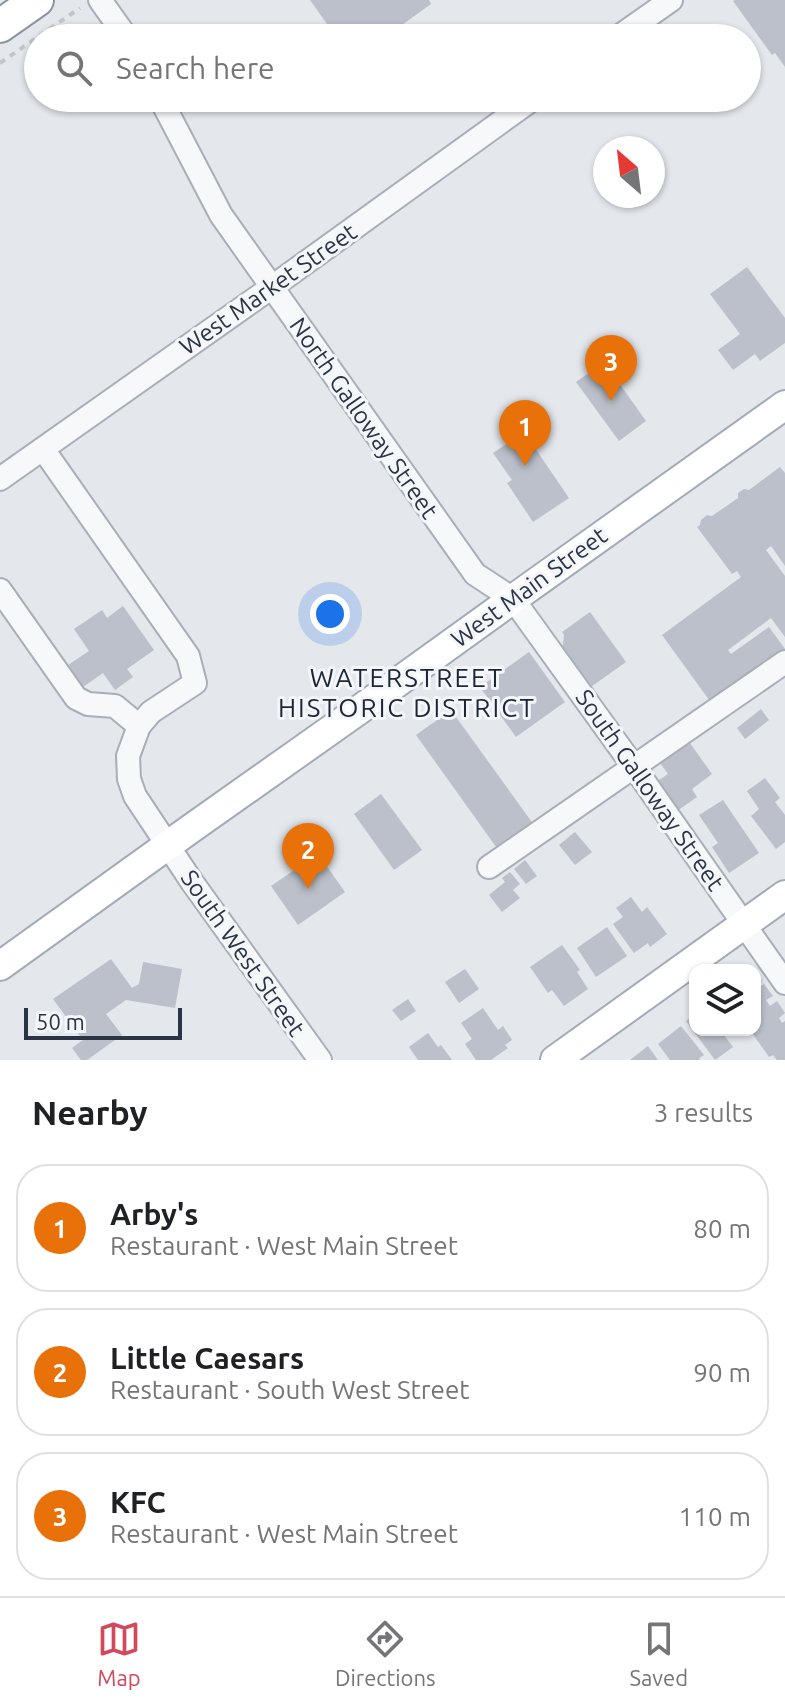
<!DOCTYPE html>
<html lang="en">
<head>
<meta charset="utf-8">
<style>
  :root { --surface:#fff; --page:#f6f6f6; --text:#202124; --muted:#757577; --line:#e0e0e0; --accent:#d1495b }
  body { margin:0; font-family:Ubuntu,sans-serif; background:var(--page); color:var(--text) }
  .controls { position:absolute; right:24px; bottom:24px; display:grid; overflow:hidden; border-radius:16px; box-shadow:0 2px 6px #0004 }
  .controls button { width:72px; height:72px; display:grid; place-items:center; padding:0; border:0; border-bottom:2px solid var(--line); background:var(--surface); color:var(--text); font:40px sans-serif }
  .compass { position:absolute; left:593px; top:136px; width:72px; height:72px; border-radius:50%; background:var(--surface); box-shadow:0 2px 6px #0004; rotate:332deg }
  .scale { position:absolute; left:24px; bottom:20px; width:158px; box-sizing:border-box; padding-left:8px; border:4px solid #2b3445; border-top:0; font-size:22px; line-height:28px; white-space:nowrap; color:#2b3445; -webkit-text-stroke:6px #f4f6f9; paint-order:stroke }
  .you { position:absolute; left:330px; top:614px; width:28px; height:28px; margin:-20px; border:6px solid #fff; border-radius:50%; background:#1a73e8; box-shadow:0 0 0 12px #1a73e833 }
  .badge { display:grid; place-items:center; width:52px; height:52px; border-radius:50%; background:var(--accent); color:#fff; font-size:26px; font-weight:700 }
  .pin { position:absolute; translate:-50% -66px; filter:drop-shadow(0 2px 4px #0008) }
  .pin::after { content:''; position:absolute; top:42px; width:28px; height:24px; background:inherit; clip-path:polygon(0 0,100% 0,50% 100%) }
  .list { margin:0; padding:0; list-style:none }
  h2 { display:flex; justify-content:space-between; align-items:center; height:104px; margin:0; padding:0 32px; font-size:34px }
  h2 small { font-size:26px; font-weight:400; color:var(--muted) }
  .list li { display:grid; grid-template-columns:52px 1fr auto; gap:24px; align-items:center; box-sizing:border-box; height:128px; margin:0 16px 16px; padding:0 16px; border:2px solid var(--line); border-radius:32px }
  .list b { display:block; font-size:30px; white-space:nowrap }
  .list p { margin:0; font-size:26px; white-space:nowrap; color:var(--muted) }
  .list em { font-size:26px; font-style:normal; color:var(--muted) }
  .icon { flex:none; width:44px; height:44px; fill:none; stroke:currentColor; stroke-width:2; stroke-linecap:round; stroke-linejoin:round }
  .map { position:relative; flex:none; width:785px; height:1060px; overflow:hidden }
  .search { position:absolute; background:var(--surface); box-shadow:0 2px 6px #0004; left:24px; right:24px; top:24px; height:88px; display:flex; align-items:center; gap:20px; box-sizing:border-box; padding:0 28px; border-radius:44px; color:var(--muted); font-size:30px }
  .sheet { height:536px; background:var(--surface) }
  nav { display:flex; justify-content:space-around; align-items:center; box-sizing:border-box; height:112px; border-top:2px solid var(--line); background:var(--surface); font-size:22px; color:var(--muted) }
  nav a { display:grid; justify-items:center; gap:4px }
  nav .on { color:var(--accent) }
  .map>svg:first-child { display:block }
  .building { fill:#bbc0ca }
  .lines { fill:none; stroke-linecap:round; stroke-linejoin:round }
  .minor-casing { stroke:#a9aeb7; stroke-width:26 }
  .major-casing { stroke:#a3abb8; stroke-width:32 }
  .highway-casing { stroke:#8b94a3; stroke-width:36 }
  .path { stroke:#c2c5cb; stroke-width:4; stroke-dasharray:6 6; stroke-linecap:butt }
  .minor { stroke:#f7f8fa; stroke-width:22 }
  .major { stroke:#fff; stroke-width:28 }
  .highway { stroke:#fff; stroke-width:32 }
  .labels { text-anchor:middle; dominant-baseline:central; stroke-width:6; stroke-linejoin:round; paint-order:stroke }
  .street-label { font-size:24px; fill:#2b3445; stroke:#f4f6f9 }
  .neighbourhood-label { font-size:26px; letter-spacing:2px; fill:#1d2536; stroke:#f4f6f9 }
</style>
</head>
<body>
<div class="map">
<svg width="785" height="1060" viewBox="0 0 785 1060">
  <rect width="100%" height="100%" fill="#e4e7ec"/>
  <g class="building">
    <path d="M310,0H429L431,4L399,27L407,38H337Z"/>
    <path d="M735,0H785V67L775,53L772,55L733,1Z"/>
    <path d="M747,267L785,318V343L760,361L755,354L733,370L718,350L740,334L710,294Z"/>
    <path d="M604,362L646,421L619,441L576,382Z"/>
    <path d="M524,432L569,498L533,522L507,483L512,480L493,453Z"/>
    <path d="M780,467L785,473V566L771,546L766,550L785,576V637L771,618L728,650L731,654L769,627L785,649V656L712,704L662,635L741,577L737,571L732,574L697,527L700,525L701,520L707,515L712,516L738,498V493L744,489L749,490Z"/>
    <path d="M123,606L154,650L127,669L133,677L115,690L103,673L83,687L68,665L89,651L74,629L102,610L107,618Z"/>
    <path d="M590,612L626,662L588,689L559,648L563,645L564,635L562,632Z"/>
    <path d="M529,652L565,702L516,737L480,687Z"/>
    <path d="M761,709L769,720L745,739L737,728Z"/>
    <path d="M451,710L534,825L499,851L416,735Z"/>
    <path d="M687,739L712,774L692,789L697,797L677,811L656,782L668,774L658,760Z"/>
    <path d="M765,778L780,798L775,802L785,815V842L776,849L751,816L759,809L747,791Z"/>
    <path d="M381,794L422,850L394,870L354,814Z"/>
    <path d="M723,800L759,853L729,873L712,847L718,843L699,815Z"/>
    <path d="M575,832L592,852L575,865L559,845Z"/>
    <path d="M318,854L345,892L298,925L271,886Z"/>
    <path d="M525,860L537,876L526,884L514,869Z"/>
    <path d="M510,872L520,884L513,890L520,898L502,912L489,895L505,882L502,878Z"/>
    <path d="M631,897L642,912L647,907L667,934L650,947L648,943L634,953L613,924L623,917L616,908Z"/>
    <path d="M607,927L627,956L596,977L577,948Z"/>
    <path d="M562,945L580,970L577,972L588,989L564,1006L552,990L548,993L530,967Z"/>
    <path d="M111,959L132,988L139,984L143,962L182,969L175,1008L126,1000L106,1014L122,1035L87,1060H81L72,1048L83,1040L53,999Z"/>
    <path d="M465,969L479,989L459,1003L445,982Z"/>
    <path d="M755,984L758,988L764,984L773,996L766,1000L770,1006L777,1001L785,1013L779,1018L782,1023L785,1021V1060H777L773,1055L769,1057L750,1030H755Z"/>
    <path d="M408,999L416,1011L401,1021L392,1010Z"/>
    <path d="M483,1008L498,1030L503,1026L512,1040L505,1045L508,1048L491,1060H476L465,1044L472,1039L461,1023Z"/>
    <path d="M695,1014V1030H731L724,1035L733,1047L715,1060L686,1021Z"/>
    <path d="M681,1026L704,1055L699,1058L700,1060H670L658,1044Z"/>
    <path d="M428,1033L438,1047L441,1045L452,1060H418L409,1047Z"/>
    <path d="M648,1046L658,1060H630Z"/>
  </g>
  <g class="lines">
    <g class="minor-casing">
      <g id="minor">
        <path d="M100,0L127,38"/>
        <path d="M617,38L671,0"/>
        <path d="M160,98L221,215L475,574L513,599L634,767L785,983"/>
        <path d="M43,449L188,656L195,683L151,712L139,726L128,756L129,779L135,796L192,882L320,1060"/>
        <path d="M0,479L272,287L534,98"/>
        <path d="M0,590L76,698L88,704L115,706L139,726"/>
        <path d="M489,867L785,662"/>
      </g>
    </g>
    <g class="major-casing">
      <g id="major">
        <path d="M0,966L189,830L373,700L513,599L785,405"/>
        <path d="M555,1060L785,895"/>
      </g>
    </g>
    <g class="highway-casing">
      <path id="highway" d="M0,26L37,0"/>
    </g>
    <path class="path" d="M0,63L80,8"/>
    <use href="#minor" class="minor"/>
    <use href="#major" class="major"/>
    <use href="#highway" class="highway"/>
  </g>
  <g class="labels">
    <g class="street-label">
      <text transform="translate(268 289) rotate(-35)">West Market Street</text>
      <text transform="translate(364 418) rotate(55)">North Galloway Street</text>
      <text transform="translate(529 587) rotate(-36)">West Main Street</text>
      <text transform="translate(650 790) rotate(55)">South Galloway Street</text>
      <text transform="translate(243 953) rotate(55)">South West Street</text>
    </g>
    <g class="neighbourhood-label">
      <text x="407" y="677">WATERSTREET<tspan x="407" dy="30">HISTORIC DISTRICT</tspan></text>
    </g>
  </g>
</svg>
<div class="controls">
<button><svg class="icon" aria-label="layers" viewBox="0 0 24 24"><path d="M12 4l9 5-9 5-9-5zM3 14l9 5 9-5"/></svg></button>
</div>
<svg class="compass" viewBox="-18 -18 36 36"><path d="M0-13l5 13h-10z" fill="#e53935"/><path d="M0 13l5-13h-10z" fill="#757577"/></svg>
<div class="scale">50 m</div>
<div class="you"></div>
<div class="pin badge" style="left:525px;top:466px;background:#e8710a">1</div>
<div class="pin badge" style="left:308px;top:889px;background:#e8710a">2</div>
<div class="pin badge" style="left:611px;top:401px;background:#e8710a">3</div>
<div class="search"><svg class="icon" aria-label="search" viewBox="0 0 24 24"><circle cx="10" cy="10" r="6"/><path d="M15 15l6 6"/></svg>Search here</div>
</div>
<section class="sheet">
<h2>Nearby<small>3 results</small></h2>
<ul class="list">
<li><span class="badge" style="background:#e8710a">1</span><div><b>Arby's</b><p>Restaurant · West Main Street</p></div><em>80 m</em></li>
<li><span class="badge" style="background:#e8710a">2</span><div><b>Little Caesars</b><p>Restaurant · South West Street</p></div><em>90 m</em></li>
<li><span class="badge" style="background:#e8710a">3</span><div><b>KFC</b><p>Restaurant · West Main Street</p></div><em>110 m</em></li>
</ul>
</section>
<nav>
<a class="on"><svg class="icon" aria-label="map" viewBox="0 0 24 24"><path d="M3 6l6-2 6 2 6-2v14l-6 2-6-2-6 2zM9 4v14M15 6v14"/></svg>Map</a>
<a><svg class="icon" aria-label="directions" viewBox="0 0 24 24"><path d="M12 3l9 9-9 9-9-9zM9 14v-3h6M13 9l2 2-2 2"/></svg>Directions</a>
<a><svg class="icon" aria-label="saved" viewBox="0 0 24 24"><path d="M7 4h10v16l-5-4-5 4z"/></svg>Saved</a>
</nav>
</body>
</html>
